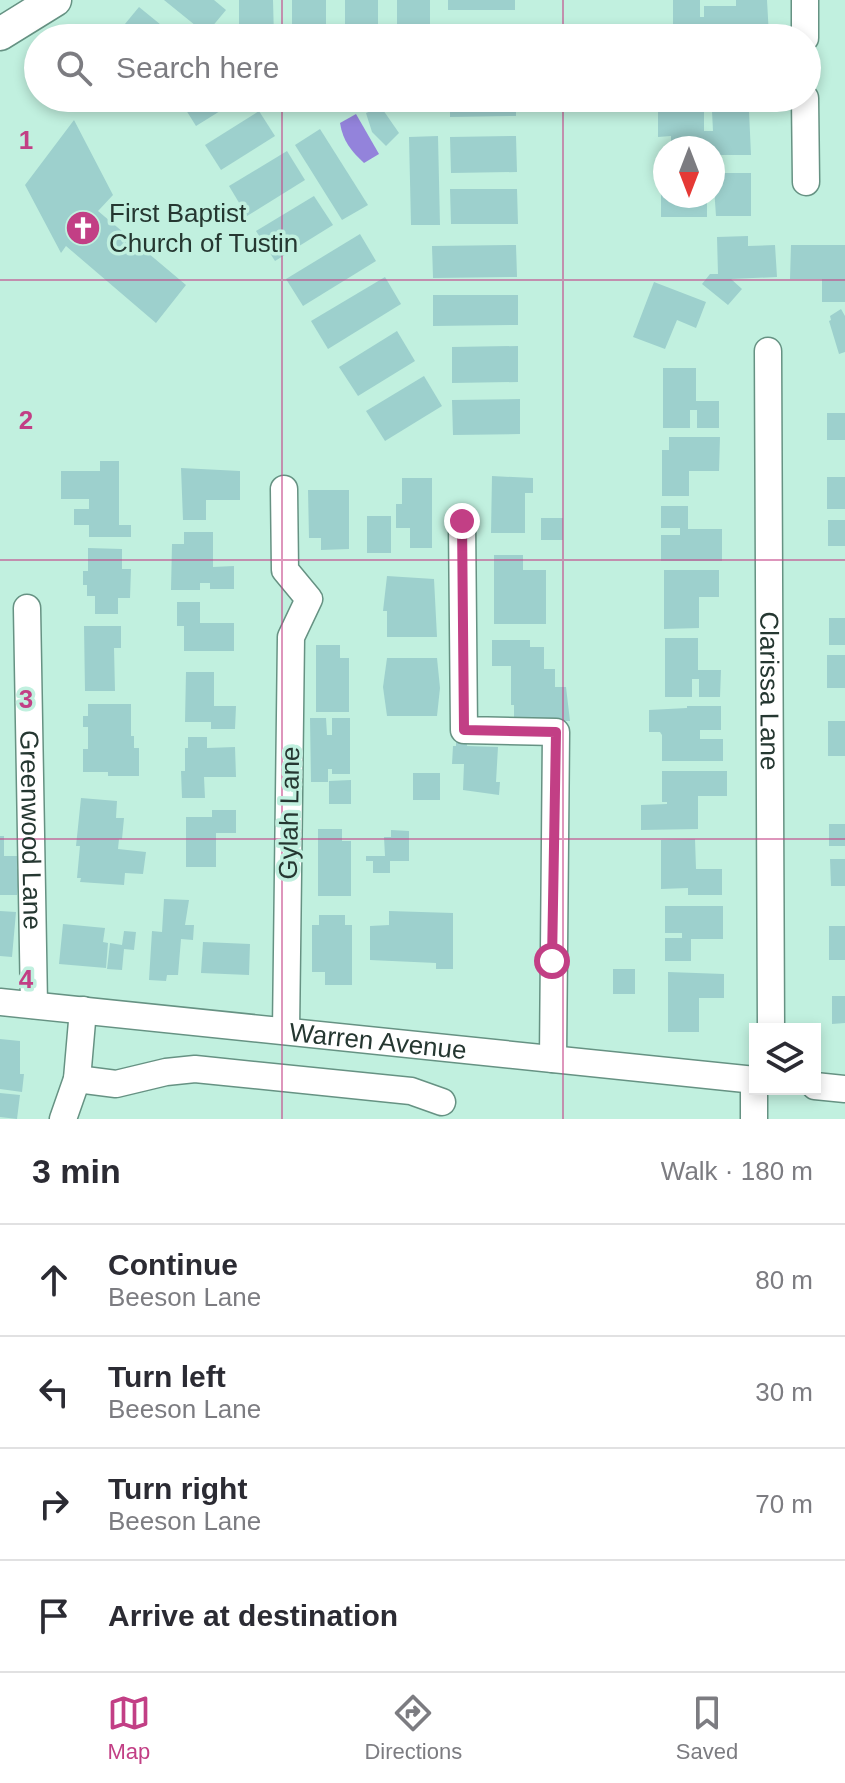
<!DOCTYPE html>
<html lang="en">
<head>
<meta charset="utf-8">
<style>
  :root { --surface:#fff; --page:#f2f2f3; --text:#2b2b33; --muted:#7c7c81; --line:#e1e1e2; --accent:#c23f85 }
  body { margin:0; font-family:Helvetica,sans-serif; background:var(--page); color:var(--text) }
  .controls { position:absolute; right:24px; bottom:24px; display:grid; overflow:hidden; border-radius:0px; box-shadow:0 4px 12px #0003 }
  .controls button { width:72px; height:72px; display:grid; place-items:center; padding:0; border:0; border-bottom:2px solid var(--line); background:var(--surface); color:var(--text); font:40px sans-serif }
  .compass { position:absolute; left:653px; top:136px; width:72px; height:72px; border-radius:50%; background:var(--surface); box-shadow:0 4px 12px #0003; rotate:180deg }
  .stop { position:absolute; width:24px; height:24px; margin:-18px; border:6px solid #c23f85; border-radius:50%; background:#fff }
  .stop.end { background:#c23f85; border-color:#fff; box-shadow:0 2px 8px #0008 }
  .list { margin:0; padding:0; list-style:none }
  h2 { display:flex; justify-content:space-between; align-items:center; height:104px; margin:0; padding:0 32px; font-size:34px }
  h2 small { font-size:26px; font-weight:400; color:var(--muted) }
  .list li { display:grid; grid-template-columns:52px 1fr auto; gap:24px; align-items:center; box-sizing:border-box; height:112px; padding:0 32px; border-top:2px solid var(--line) }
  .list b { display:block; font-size:30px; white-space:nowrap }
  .list p { margin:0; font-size:26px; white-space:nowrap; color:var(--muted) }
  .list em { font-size:26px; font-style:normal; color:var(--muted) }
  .icon { flex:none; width:44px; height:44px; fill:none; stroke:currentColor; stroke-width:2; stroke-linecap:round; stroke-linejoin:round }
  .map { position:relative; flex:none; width:845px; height:1119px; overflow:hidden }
  .search { position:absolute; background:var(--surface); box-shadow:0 4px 12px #0003; left:24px; right:24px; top:24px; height:88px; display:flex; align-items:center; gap:20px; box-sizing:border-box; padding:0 28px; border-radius:44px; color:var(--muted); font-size:30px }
  .sheet { height:552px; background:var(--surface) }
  nav { display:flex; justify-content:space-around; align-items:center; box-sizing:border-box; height:112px; border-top:2px solid var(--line); background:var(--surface); font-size:22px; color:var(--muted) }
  nav a { display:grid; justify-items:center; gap:4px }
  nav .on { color:var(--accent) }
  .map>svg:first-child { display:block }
  .water { fill:#9383db }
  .building { fill:#9dd0cd }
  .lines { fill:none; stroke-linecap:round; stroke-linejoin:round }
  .minor-casing { stroke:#669283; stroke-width:29 }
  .major-casing { stroke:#669283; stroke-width:35 }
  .minor { stroke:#fff; stroke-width:26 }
  .major { stroke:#fff; stroke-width:32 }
  .route { stroke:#c23f85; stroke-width:10 }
  .grid { fill:none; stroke:#c23f85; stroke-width:2; stroke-opacity:0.55 }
  .labels { text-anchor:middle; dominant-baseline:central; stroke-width:7; stroke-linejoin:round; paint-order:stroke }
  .poi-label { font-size:26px; fill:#253731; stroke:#c1f0df; text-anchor:start }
  .street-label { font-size:26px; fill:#253731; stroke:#c1f0df }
  .grid-label { font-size:26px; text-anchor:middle; font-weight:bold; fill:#c23f85; stroke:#c1f0df; stroke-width:7; stroke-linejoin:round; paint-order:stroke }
</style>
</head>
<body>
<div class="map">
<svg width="845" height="1119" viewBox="0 0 845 1119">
  <rect width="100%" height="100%" fill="#c1f0df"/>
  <path class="water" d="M356,114L379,154L364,163C351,151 343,141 340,123Z"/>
  <g class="building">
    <path d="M164,0H214L226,10L206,34Z"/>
    <path d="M239,0H273L274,38H239Z"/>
    <rect x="292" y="0" width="34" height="38"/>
    <rect x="345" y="0" width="33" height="38"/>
    <rect x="397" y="0" width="33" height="38"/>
    <rect x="448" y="0" width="67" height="10"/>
    <path d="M673,0H700V17H704V6H736V0H767L769,36L700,33V36L673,37Z"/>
    <path d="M139,7L177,38H130L120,30Z"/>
    <rect x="449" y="29" width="66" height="9"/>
    <path d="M188,98H241L196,126L181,102Z"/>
    <path d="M450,98H516V116L450,117Z"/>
    <path d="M381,107L399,133L386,146L372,132L366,113Z"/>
    <path d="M259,111L275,136L221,170L205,145Z"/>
    <path d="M704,111V131H713L712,111H749L751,155H713V148H671V136L658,137V112Z"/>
    <path d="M74,120L113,195L98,211L186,285L156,323L66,246L61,253L25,185Z"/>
    <path d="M320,129L368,205L342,220L295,145Z"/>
    <path d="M438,136L440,225H411L409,137Z"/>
    <path d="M516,136L517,172L451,173L450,137Z"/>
    <path d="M287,151L305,180L247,216L229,186Z"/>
    <path d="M713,173L722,176V173H751V216H716Z"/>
    <path d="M450,189H517L518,224H451Z"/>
    <path d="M661,193H665V196H707V217H661Z"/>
    <path d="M314,196L333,225L275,261L256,231Z"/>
    <path d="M360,234L376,261L303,306L286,279Z"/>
    <path d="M748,236V246L775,245L777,277L731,279L742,289L728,305L702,284L710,274H718L717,237Z"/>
    <path d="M516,245L517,277L433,278L432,246Z"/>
    <path d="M791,245H845V302H822V279H790Z"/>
    <path d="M385,277L401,304L328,349L311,321Z"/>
    <path d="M654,282L706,302L696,328L677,320L665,349L633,337Z"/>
    <path d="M433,295H518V325L433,326Z"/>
    <path d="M841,309L845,316V352L839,354L829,321L831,320L830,316Z"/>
    <path d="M397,331L415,361L358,396L339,367Z"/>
    <path d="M518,346V382L452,383V347Z"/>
    <path d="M663,368H696V401H719V428H697V410H690V428H663Z"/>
    <path d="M424,376L442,406L385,441L366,411Z"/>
    <path d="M520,399V434L453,435L452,400Z"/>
    <rect x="827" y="413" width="18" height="27"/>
    <path d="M669,437H720L719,471H689V496H662V450H669Z"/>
    <path d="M100,461H119V525H131V537H89V525H74V509H89V499H61V471H100Z"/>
    <path d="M181,468L240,471V500H206V520H183Z"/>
    <path d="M492,476L533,478V493H525V533H491Z"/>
    <rect x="827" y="477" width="18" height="32"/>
    <path d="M402,478H432V548H410V528H396V504H402Z"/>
    <path d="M308,490H349V549L321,550V538H309Z"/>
    <path d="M661,506H688V529H722V561H661V535H680V528H661Z"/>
    <rect x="367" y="516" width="24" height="37"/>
    <rect x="541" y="518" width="22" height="22"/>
    <rect x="828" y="520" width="17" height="26"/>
    <path d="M184,532H213V567L234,566V589H210V583H200V590H171L172,544H184Z"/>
    <path d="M88,548L122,549V569H131L130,598H118V614H95V596H87V585H83V571H88Z"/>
    <path d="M494,555H523V570H546V624H494Z"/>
    <path d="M664,570H719V597H699V628L664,629Z"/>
    <path d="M387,576L434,579L437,637H387V611H383Z"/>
    <path d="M177,602H200V623H234V651H184V626H177Z"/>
    <rect x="829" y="618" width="16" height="27"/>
    <path d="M84,626H121V648H114L115,691H85Z"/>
    <path d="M665,638H698V670H721L720,697H699V679H692V697H665Z"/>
    <path d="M492,640H530V647H544V669H555V687H566L570,721H514V705H511V666H492Z"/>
    <path d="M316,645H340V658H349V712H316Z"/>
    <rect x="827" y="655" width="18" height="33"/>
    <path d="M387,658H437L440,688L437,716H387L383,687Z"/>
    <path d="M186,672H214V706H236L235,729H211V722H185Z"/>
    <path d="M88,704H131V736H134V748H139V776H108V772H83V749H88V727H83V716H88Z"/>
    <path d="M687,706H721V730H700V739H723V761H662V735L660,732H649V710L687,708Z"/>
    <path d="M310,718H326L327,735H332V718H350V774H332V769H328V782H311Z"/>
    <rect x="828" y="721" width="17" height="35"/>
    <path d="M188,737H207V748L235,747L236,777H204L205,798H182L181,771H185V748H188Z"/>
    <path d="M456,742H467V746L498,747L496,782H500L499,795L463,790L464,764H452L453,746H456Z"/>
    <path d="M662,771H727V796H698V829L641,830V805L667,804V802H662Z"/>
    <rect x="413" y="773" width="27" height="27"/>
    <path d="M351,780V804H329V781Z"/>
    <path d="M81,798L117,801L116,818H124L122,839H119L118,849L146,852L143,874L125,873L124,885L80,882L81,878H77L80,846H76Z"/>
    <path d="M212,810H236V833H216V867H186V817H212Z"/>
    <rect x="829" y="824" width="16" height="22"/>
    <path d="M318,829H342V841H351V896H318Z"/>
    <path d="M391,830L409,831V861H390V873H373V861H366V856H385L384,837H391Z"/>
    <path d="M0,836H4V856H17V869H20L17,895H0Z"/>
    <path d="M695,839L696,869H722V895H688V888L661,889V840Z"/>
    <path d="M830,859H845V886H831Z"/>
    <path d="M164,899L189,900L185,925H194L193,940L181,939L178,975H167L166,981L149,980L152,931L162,932Z"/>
    <path d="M665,906H723V939H691V961H665V938H682V933H665Z"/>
    <path d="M0,911L16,912L12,957L0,956Z"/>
    <path d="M389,911L453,913V969H436V963L370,960V926L389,925Z"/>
    <path d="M319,915H345V925H352V985H325V972H312V925H319Z"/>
    <path d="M63,924L105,928L103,942L108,943L106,968L59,964Z"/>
    <rect x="829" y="926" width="16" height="34"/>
    <path d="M124,931L136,932L134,950L124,949L122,970L107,969L110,943L122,945Z"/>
    <path d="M203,942L250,944L249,975L201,973Z"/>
    <rect x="613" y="969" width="22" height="25"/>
    <path d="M668,972L724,974V998H699V1032H668Z"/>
    <path d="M832,996H845V1023L832,1024Z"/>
    <path d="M0,1039L20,1041V1074H24L22,1092L0,1089Z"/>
    <path d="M0,1093L20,1095L17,1119L0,1117Z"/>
  </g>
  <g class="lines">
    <g class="minor-casing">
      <g id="minor">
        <path d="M805,0V38"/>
        <path d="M805,98L806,182"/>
        <path id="s1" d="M768,351L771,1029"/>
        <path d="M284,489L285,570L309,599L291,637L286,1031"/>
        <path d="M462,521L464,730L556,732L553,1059"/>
        <path id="s2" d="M27,608L34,1005"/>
        <path id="s3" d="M0,1002L755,1080"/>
        <path d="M77,1079L116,1084L166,1072L195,1069L411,1091L442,1102"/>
        <path d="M754,1080V1119"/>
        <path d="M815,1086L845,1089"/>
        <path d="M63,1119L77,1079L83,1010"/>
      </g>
    </g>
    <g class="major-casing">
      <path id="major" d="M0,34L55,0"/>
    </g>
    <use href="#minor" class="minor"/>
    <use href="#major" class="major"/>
  </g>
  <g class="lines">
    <path class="route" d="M462,521L464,730L556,732L552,961"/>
  </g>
  <path class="grid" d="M282,0V38M563,0V38M282,98V1119M563,98V1119M0,280H845M0,560H845M0,839H845"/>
  <defs>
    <g id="church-disc" transform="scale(1.8)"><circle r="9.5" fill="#c23f85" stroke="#c1f0df"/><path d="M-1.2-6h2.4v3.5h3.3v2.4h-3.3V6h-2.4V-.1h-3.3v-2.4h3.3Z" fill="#fff"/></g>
  </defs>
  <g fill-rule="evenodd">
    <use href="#church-disc" x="83" y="228"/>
  </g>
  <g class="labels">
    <g class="poi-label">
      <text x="109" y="213">First Baptist<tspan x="109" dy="30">Church of Tustin</tspan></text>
    </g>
    <g class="street-label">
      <text stroke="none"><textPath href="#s1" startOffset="340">Clarissa Lane</textPath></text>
      <text transform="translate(289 813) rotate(-89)">Gylah Lane</text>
      <text stroke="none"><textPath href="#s2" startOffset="222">Greenwood Lane</textPath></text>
      <text stroke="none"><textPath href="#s3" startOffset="380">Warren Avenue</textPath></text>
    </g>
  </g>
  <g class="grid-label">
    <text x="26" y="149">1</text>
    <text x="26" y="429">2</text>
    <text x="26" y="708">3</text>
    <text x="26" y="988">4</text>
  </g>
</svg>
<div class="controls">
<button><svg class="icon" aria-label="layers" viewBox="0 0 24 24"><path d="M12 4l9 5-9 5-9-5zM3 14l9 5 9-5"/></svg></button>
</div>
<svg class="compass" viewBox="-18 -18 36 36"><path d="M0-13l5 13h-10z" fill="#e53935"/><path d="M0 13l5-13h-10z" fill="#7c7c81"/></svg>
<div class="stop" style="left:552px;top:961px"></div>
<div class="stop end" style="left:462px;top:521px"></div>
<div class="search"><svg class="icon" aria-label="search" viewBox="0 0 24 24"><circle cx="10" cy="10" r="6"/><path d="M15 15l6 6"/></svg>Search here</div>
</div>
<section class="sheet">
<h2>3 min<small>Walk · 180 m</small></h2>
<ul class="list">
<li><svg class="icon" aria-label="ahead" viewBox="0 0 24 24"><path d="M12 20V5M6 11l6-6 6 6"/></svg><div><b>Continue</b><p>Beeson Lane</p></div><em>80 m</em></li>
<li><svg class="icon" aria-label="left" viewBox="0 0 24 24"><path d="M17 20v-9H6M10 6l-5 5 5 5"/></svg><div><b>Turn left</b><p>Beeson Lane</p></div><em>30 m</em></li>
<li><svg class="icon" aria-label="right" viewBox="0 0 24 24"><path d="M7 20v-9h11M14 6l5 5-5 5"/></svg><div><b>Turn right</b><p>Beeson Lane</p></div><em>70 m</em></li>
<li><svg class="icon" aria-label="arrive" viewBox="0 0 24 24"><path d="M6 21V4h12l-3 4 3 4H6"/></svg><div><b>Arrive at destination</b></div></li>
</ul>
</section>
<nav>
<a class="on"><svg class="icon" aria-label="map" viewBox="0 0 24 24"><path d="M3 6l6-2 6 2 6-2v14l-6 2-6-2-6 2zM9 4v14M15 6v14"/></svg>Map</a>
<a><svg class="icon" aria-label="directions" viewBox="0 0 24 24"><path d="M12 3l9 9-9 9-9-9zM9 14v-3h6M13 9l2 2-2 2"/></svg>Directions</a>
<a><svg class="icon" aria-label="saved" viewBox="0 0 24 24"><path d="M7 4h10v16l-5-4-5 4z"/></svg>Saved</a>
</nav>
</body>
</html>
